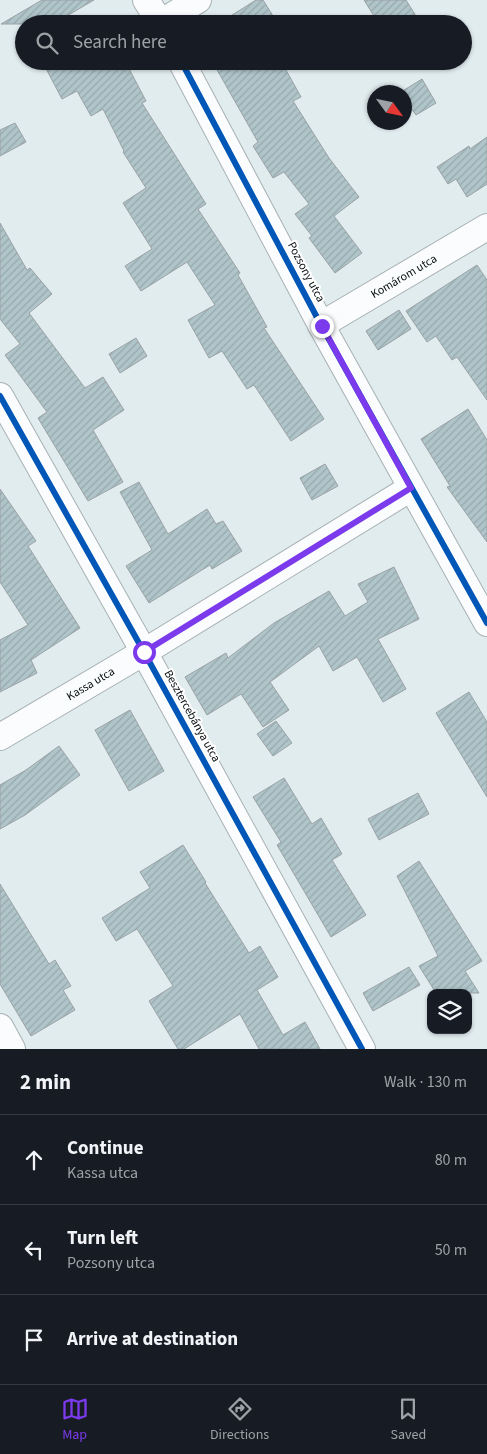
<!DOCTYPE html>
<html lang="en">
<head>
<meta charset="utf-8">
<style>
  :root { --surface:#171b24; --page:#242831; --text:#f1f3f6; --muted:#9ea1a6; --line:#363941; --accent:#7c3aed }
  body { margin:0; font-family:"Source Sans 3",sans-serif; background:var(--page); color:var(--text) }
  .controls { position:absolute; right:15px; bottom:15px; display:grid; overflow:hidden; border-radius:10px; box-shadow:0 1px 4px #0004 }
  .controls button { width:45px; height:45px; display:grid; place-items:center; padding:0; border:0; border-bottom:1px solid var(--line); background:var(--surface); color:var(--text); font:25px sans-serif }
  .compass { position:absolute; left:367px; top:85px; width:45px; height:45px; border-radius:50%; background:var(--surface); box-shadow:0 1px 4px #0004; rotate:123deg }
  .stop { position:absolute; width:15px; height:15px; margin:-11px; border:4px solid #7c3aed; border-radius:50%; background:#fff }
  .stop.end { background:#7c3aed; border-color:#fff; box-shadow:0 1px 5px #0008 }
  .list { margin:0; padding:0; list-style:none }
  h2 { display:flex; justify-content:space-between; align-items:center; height:65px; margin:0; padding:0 20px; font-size:21px }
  h2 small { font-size:16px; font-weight:400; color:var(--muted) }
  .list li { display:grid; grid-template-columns:32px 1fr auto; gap:15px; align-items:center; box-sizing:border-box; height:90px; padding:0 20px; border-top:1px solid var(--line) }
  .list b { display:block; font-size:19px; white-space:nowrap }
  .list p { margin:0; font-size:16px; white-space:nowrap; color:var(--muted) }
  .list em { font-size:16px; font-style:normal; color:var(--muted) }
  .icon { flex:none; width:28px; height:28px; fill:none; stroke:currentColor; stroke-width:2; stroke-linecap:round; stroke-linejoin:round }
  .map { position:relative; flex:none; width:487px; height:1049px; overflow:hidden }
  .search { position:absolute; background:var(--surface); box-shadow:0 1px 4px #0004; left:15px; right:15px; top:15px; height:55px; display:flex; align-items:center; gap:12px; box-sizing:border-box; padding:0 18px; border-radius:28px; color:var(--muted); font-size:19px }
  .sheet { height:335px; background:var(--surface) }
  nav { display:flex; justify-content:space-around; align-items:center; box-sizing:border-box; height:70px; border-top:1px solid var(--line); background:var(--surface); font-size:14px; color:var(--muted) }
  nav a { display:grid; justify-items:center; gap:2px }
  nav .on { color:var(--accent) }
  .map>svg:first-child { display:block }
  .building { fill:url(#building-hatch); stroke:#9aa2a5 }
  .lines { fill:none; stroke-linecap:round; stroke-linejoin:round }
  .street-casing { stroke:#a8b1b4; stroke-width:28 }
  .street { stroke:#fafcfd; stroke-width:26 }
  .cycleway-casing { stroke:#fff; stroke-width:9 }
  .cycleway { stroke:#0057b8; stroke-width:6 }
  .route { stroke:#7c3aed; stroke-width:6 }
  .labels { text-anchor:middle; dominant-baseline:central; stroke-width:4; stroke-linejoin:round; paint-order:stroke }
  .street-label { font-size:12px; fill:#080f10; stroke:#fff }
</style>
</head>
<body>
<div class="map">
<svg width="487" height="1049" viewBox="0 0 487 1049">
  <defs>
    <pattern id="building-hatch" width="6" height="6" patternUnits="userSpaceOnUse" patternTransform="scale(1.25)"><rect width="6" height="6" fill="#b0c5ca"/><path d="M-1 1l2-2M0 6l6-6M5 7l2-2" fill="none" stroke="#96a8ac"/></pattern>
  </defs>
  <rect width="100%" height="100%" fill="#e1ecef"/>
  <g class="building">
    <path d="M42,0H94L53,24H1Z"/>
    <path d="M256,0H263L278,24H218Z"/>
    <path d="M364,0H406L421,24H379Z"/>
    <path d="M42,61H125L146,101L142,103L206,204L198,209L240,273L238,275L267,327L264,328L324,419L291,441L254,385L247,389L222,351L209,358L188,320L215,305L187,262L141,291L125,266L152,249L123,203L146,188L123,152L124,151L103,109L91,116L77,91L62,99Z"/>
    <path d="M212,61H281L301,97L293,101L329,158L359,197L334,216L362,253L335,273L309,238L312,236L295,214L309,204L284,172L273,178L253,146L258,142Z"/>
    <path d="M422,79L436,103L416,115L404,98V92H401Z"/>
    <path d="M15,123L26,142L0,156V130Z"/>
    <path d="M487,137V184L467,197L456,179L448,184L437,167L469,146L470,149Z"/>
    <path d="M0,223L27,270L30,268L52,294L29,313L85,388L103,377L124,410L93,430L123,482L88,501L38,418L47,412L5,355L20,344L0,319Z"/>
    <path d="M477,265L487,280V400L457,357L452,360L436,336L427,342L406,311Z"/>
    <path d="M399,310L411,329L378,350L366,331Z"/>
    <path d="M136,338L147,356L120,373L109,354Z"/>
    <path d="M468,409L487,440V542L447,487L450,486L421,439Z"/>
    <path d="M325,464L338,486L312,500L300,478Z"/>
    <path d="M139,482L168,534L207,509L216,524L223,521L242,551L212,569L210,565L149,603L126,566L152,550L120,492Z"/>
    <path d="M0,489L36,541L28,546L80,628L31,660L37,673L0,692V640L28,625L0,582Z"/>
    <path d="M394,567L419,619L378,639L406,689L383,702L357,657L333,671L319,646L270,682L289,710L263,727L241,694L207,715L185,677L226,653L228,658L274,623L329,591L345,616L368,602L358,584Z"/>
    <path d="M469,692L487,722V797L436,713Z"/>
    <path d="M130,710L164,771L129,791L95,730Z"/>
    <path d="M276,721L292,743L273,756L257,734Z"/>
    <path d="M59,746L80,775L25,815L0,829V785L26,770Z"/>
    <path d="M284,778L312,824L321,818L342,854L332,860L366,915L331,937L277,845L281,842L253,797Z"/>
    <path d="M418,793L429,814L379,840L368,819Z"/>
    <path d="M183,845L206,882L205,883L249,953L260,946L278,977L257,990L283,1035L305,1022L320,1049H259L240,1014L184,1049H178L149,1001L173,986L137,929L116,941L102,918L150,888L140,872Z"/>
    <path d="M419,861L482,961L465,971L479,993H436L419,966L438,956L397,876Z"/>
    <path d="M0,884L49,964L55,960L71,986L63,990L75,1010L31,1036L0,984Z"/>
    <path d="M409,967L420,985L373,1011L363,993Z"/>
  </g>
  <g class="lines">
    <g class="street-casing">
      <g id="street">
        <path d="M146,0L161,24"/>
        <path d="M160,23L198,0"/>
        <path d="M181,61L321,325L487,623"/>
        <path id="s1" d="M321,325L487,227"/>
        <path d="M0,396L144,652L362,1049"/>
        <path id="s2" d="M0,737L144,652L411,488"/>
        <path d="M0,1027L12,1049"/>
      </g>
    </g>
    <use href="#street" class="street"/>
    <g class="cycleway-casing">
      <g id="cycleway">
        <path d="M181,61L321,325L487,623"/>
        <path d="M0,396L144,652L362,1049"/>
      </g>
    </g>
    <use href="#cycleway" class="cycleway"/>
  </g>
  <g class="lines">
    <path class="route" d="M144,652L411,488L322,326"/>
  </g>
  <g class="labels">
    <g class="street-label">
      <text transform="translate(306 272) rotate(62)">Pozsony utca</text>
      <text stroke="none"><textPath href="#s1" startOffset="96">Komárom utca</textPath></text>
      <text stroke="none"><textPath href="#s2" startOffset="105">Kassa utca</textPath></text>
      <text transform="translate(192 716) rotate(61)">Besztercebánya utca</text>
    </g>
  </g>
</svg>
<div class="controls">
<button><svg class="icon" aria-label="layers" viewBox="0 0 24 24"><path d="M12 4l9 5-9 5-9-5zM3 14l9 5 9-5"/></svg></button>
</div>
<svg class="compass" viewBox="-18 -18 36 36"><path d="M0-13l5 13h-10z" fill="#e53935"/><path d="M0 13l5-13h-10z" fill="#9ea1a6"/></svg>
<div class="stop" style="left:144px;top:652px"></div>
<div class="stop end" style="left:322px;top:326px"></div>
<div class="search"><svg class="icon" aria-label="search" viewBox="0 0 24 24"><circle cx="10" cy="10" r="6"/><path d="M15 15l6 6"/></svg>Search here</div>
</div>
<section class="sheet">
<h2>2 min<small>Walk · 130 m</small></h2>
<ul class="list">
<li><svg class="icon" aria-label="ahead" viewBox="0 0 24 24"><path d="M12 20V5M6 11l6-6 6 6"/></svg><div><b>Continue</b><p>Kassa utca</p></div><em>80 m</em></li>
<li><svg class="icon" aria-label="left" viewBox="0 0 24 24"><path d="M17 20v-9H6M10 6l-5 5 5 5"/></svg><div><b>Turn left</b><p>Pozsony utca</p></div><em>50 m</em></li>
<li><svg class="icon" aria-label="arrive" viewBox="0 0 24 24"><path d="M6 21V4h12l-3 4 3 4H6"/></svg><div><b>Arrive at destination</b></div></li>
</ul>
</section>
<nav>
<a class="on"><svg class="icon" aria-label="map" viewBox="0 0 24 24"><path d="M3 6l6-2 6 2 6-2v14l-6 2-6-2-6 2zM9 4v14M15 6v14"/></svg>Map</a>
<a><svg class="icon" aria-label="directions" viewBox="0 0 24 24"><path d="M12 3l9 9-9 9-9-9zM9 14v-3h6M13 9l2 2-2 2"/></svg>Directions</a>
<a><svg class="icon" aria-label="saved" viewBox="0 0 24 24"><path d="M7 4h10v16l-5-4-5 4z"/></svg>Saved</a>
</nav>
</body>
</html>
